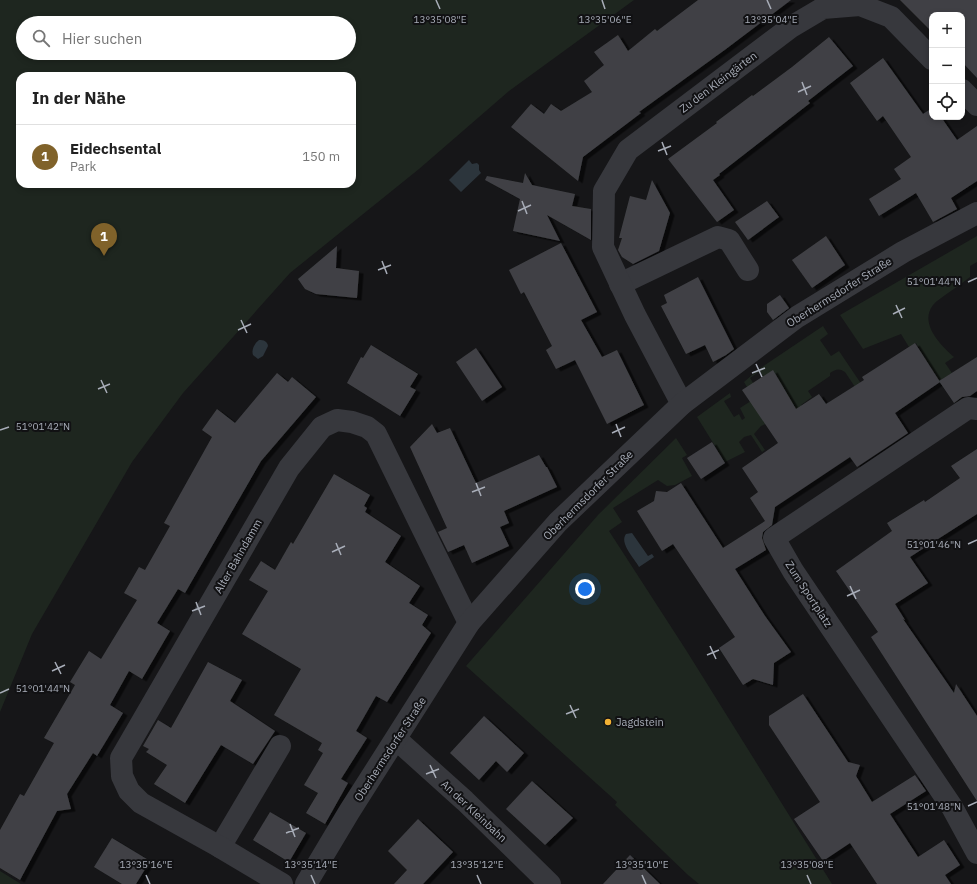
<!DOCTYPE html>
<html lang="de">
<head>
<meta charset="utf-8">
<style>
  :root { --surface:#fff; --page:#f2f2f2; --text:#222; --muted:#767676; --line:#e0e0e0; --accent:#80622a }
  body { margin:0; font-family:"IBM Plex Sans",sans-serif; background:var(--page); color:var(--text) }
  .controls { position:absolute; right:12px; top:12px; display:grid; overflow:hidden; border-radius:8px; box-shadow:0 2px 6px #0003 }
  .controls button { width:36px; height:36px; display:grid; place-items:center; padding:0; border:0; border-bottom:1px solid var(--line); background:var(--surface); color:var(--text); font:20px sans-serif }
  .you { position:absolute; left:585px; top:589px; width:14px; height:14px; margin:-10px; border:3px solid #fff; border-radius:50%; background:#1a73e8; box-shadow:0 0 0 6px #1a73e833 }
  .badge { display:grid; place-items:center; width:26px; height:26px; border-radius:50%; background:var(--accent); color:#fff; font-size:13px; font-weight:700 }
  .pin { position:absolute; translate:-50% -33px; filter:drop-shadow(0 1px 2px #0008) }
  .pin::after { content:''; position:absolute; top:21px; width:14px; height:12px; background:inherit; clip-path:polygon(0 0,100% 0,50% 100%) }
  .list { margin:0; padding:0; list-style:none }
  h2 { display:flex; justify-content:space-between; align-items:center; height:52px; margin:0; padding:0 16px; font-size:17px }
  h2 small { font-size:13px; font-weight:400; color:var(--muted) }
  .list li { display:grid; grid-template-columns:26px 1fr auto; gap:12px; align-items:center; box-sizing:border-box; height:64px; padding:0 16px; border-top:1px solid var(--line) }
  .list b { display:block; font-size:15px; white-space:nowrap }
  .list p { margin:0; font-size:13px; white-space:nowrap; color:var(--muted) }
  .list em { font-size:13px; font-style:normal; color:var(--muted) }
  .icon { flex:none; width:22px; height:22px; fill:none; stroke:currentColor; stroke-width:2; stroke-linecap:round; stroke-linejoin:round }
  .map { position:relative; flex:none; width:977px; height:884px; overflow:hidden }
  .search { position:absolute; background:var(--surface); box-shadow:0 2px 6px #0003; left:16px; top:16px; width:340px; height:44px; display:flex; align-items:center; gap:10px; box-sizing:border-box; padding:0 14px; border-radius:22px; color:var(--muted); font-size:15px }
  .panel { position:absolute; background:var(--surface); box-shadow:0 2px 6px #0003; left:16px; top:72px; width:340px; height:116px; border-radius:12px }
  .map>svg:first-child { display:block }
  .green { fill:#1e261f; fill-rule:evenodd }
  .water { fill:#2c353c }
  .building { fill:#404145; filter:url(#shadow) }
  .lines { fill:none; stroke-linecap:round; stroke-linejoin:round }
  .minor { stroke:#37383d; stroke-width:22 }
  .ticks { fill:none; stroke:#a8adb8; stroke-width:1.5 }
  .poi-dot { fill:#f2b134; stroke:#111113; stroke-width:1.5 }
  .labels { text-anchor:middle; dominant-baseline:central; stroke-width:4; stroke-linejoin:round; paint-order:stroke }
  .street-label { font-size:11px; fill:#a8adb8; stroke:#111113 }
  .poi-label { font-size:11px; fill:#a8adb8; stroke:#111113; text-anchor:start }
  .ticks-label { font-size:10px; text-anchor:middle; fill:#a8adb8; stroke:#111113; stroke-width:4; stroke-linejoin:round; paint-order:stroke }
</style>
</head>
<body>
<div class="map">
<svg width="977" height="884" viewBox="0 0 977 884">
  <defs>
    <filter id="shadow"><feDropShadow dx="4.5" dy="2.5" stdDeviation="0" flood-color="#0009"/></filter>
  </defs>
  <rect width="100%" height="100%" fill="#161618"/>
  <g class="green">
    <path d="M0,0H634L509,91L419,169L290,273L183,393L132,462L32,634L0,712ZM23,23H349V53H23ZM20,76H352V184H20Z"/>
    <path d="M977,236V262L970,266V277C963,282 956,288 948,293C943,297 937,300 933,305C919,323 940,345 954,357L945,363L952,373L939,381L916,343L909,347L901,334L863,349L840,315Z"/>
    <path d="M823,326L828,334L820,340L831,356L839,351L889,425L883,429L845,372C839,368 836,369 830,373V376L808,391L812,397L801,405L808,416L768,423L761,426L754,434L765,450L762,452L751,435L744,437L739,442L745,452L725,462L697,417L730,393L731,397L724,401L734,417L739,414L742,420L745,418L740,408L754,399L744,382L759,369ZM760,371L768,385L765,377L774,372L778,378L762,397L750,378Z"/>
    <path d="M676,438L687,455L682,458L692,476L675,485L667,486L658,480L613,508L622,522L609,531L686,650L832,884H699L688,875L615,805L617,802L466,666L598,515Z"/>
    <path d="M0,871L21,884H0Z"/>
  </g>
  <g class="water">
    <path d="M469,160L472,164L477,163L479,165V170L481,173L461,192L449,180Z"/>
    <path d="M259,340C264,340 267,341 268,346L263,356L258,359L253,355C251,349 255,343 259,340Z"/>
    <path d="M632,533L648,556L652,554L654,557L639,567C634,558 619,543 626,534Z"/>
  </g>
  <g class="building">
    <path d="M698,0H791L726,49L639,112L641,113L583,157L578,181L511,127L531,104L544,114L551,104L561,111L592,92L584,81L604,65L594,52L618,35L628,51L655,29L657,31Z"/>
    <path d="M900,0H977V78L962,62V15H932V32Z"/>
    <path d="M829,37L853,66L808,101L810,103L719,174L720,175L713,180L734,210L717,222L668,159L717,123L716,122L752,95L753,96L792,67Z"/>
    <path d="M883,58L923,114L932,108V117H941L957,140L977,126V181L951,198L957,209L933,222L916,193L879,216L869,199L901,179L894,169L911,157L883,116L877,121L850,83Z"/>
    <path d="M525,173L532,185L575,194L572,206L591,209V240L547,215L560,241L513,231L520,199L485,180L487,176L523,183Z"/>
    <path d="M652,180L670,213L659,251L633,264L622,257L618,250L622,238H619L630,196L646,200Z"/>
    <path d="M767,201L779,217L748,240L735,222Z"/>
    <path d="M826,236L845,265L812,288L792,260Z"/>
    <path d="M561,243L597,312L581,320L602,357L617,350L644,405L607,424L575,360L556,369L546,350L552,346L524,292L521,294L509,270Z"/>
    <path d="M337,246L336,268L359,271L357,298L316,294L305,289L298,279Z"/>
    <path d="M698,277L734,349L726,355L713,362L705,345L686,354L661,306L667,303L664,295Z"/>
    <path d="M780,295L789,308L773,320L767,312V304Z"/>
    <path d="M915,343L940,382L895,413L908,433L857,467L850,457L775,507L772,525L763,532L762,538L766,550L735,569L765,616L791,652L774,663L773,685L753,679L743,685L719,648L735,637L673,544L662,551L637,511L654,501L656,491L667,492L681,483L723,548L765,521L750,498L758,492L742,468L778,443L742,390L773,370L796,409L819,394L826,404L864,380L862,377Z"/>
    <path d="M371,345L418,374L410,387L416,390L400,416L347,383L361,357L363,358Z"/>
    <path d="M476,348L502,387L482,401L456,362Z"/>
    <path d="M977,357V391L970,396L962,397L954,403L939,381Z"/>
    <path d="M277,373L288,382L292,377L316,397L261,461L185,593L178,589L157,623L170,631L142,679L129,671L110,705L123,713L97,756L93,753L67,794L71,809L57,811L20,880L0,868V830L20,794L24,796L54,743L44,738L75,685L70,682L89,651L101,659L137,600L124,593L139,567L145,570L170,526L164,523L212,437L202,430L217,409L235,423Z"/>
    <path d="M432,424L437,433L450,428L476,483L539,455L546,467H547L557,487L504,511L509,523L500,527L509,546L472,563L464,545L448,552L438,532L447,528L410,447Z"/>
    <path d="M712,442L725,463L701,479L687,458Z"/>
    <path d="M977,449V514L910,557L928,583L895,604L905,620L903,619L954,693L956,684L977,716V801L871,637L878,632L836,571L892,531L887,523L924,500L925,502L960,478L951,466Z"/>
    <path d="M334,474L370,495L364,506L367,508L365,512L401,536L385,562L420,586L409,603L428,615L422,625L431,633L387,702L376,696L356,731L367,738L341,779L348,783L325,824L306,813L318,793L304,785L323,753L318,750L322,743L274,715L301,669L242,634L268,591L249,580L261,561L275,570L291,542L293,544Z"/>
    <path d="M208,662L242,680L230,701L275,731L253,764L221,745L185,803L154,784L167,765L146,752L149,749L143,746L158,720L171,728Z"/>
    <path d="M803,694L848,762L860,765L856,776L872,802L915,775L926,791L890,814L918,857L944,840L960,865L945,875L951,884H877L850,843L823,861L794,819L820,802L769,725V716Z"/>
    <path d="M484,716L524,753L507,772L496,761L479,780L450,753Z"/>
    <path d="M532,781L573,818L545,845L506,809Z"/>
    <path d="M270,812L306,833L289,862L253,840Z"/>
    <path d="M418,819L453,852L423,884H394L407,870L388,851Z"/>
    <path d="M112,838L150,861L136,884H122L94,867Z"/>
    <path d="M630,855L660,884H603Z"/>
  </g>
  <g class="lines">
    <g class="minor">
      <path d="M962,90L977,105"/>
      <path d="M620,284L718,237L729,240L748,270"/>
      <path d="M682,404L635,315L603,247L604,191L628,150L791,27L823,8L860,5L891,17L932,59"/>
      <path d="M977,409L968,408L774,538L793,571L952,807L977,853"/>
      <path d="M396,739L465,801L550,884"/>
      <path d="M220,847L280,746"/>
      <path d="M282,884L220,847L141,803L129,791L122,776L121,758L289,468L322,427L337,420L352,422L367,427L376,434L469,623"/>
      <path d="M306,884L349,812L469,623L558,522L682,404L797,317L903,252L977,213"/>
    </g>
  </g>
  <path class="ticks" d="M436,0L440,9M602,0L605,9M767,0L771,9M802,82L807,95M798,92L811,86M662,142L667,155M658,151L671,146M522,201L527,214M518,211L531,205M382,261L387,274M378,270L391,265M968,282L977,278M896,305L902,318M893,314L905,308M241,320L247,333M238,330L251,324M756,364L762,377M752,373L765,368M101,380L107,393M98,389L110,384M616,424L621,437M0,430L9,427M612,433L625,427M476,483L481,496M472,492L485,487M336,543L341,555M968,544L977,540M332,552L345,546M850,586L856,599M847,596L860,590M196,602L201,615M192,611L205,606M710,646L716,659M707,655L719,650M55,662L61,674M52,671L65,665M0,693L9,689M570,705L576,718M566,714L579,709M430,765L436,778M426,774L439,769M968,806L977,802M290,824L295,837M286,833L299,828M146,875L150,884M311,875L315,884M477,875L481,884M642,875L646,884M807,875L811,884"/>
  <circle class="poi-dot" cx="608" cy="722" r="4"/>
  <g class="labels">
    <g class="street-label">
      <text transform="translate(718 82) rotate(-37)">Zu den Kleingärten</text>
      <text transform="translate(839 292) rotate(-32)">Oberhermsdorfer Straße</text>
      <text transform="translate(588 495) rotate(-45)">Oberhermsdorfer Straße</text>
      <text transform="translate(238 556) rotate(-60)">Alter Bahndamm</text>
      <text transform="translate(809 594) rotate(57)">Zum Sportplatz</text>
      <text transform="translate(390 749) rotate(-57)">Oberhermsdorfer Straße</text>
      <text transform="translate(474 811) rotate(43)">An der Kleinbahn</text>
    </g>
    <g class="poi-label">
      <text x="616" y="722">Jagdstein</text>
    </g>
  </g>
  <g class="ticks-label">
    <text x="440" y="23">13°35'08"E</text>
    <text x="605" y="23">13°35'06"E</text>
    <text x="771" y="23">13°35'04"E</text>
    <text x="934" y="285">51°01'44"N</text>
    <text x="43" y="430">51°01'42"N</text>
    <text x="934" y="548">51°01'46"N</text>
    <text x="43" y="692">51°01'44"N</text>
    <text x="934" y="810">51°01'48"N</text>
    <text x="146" y="868">13°35'16"E</text>
    <text x="311" y="868">13°35'14"E</text>
    <text x="477" y="868">13°35'12"E</text>
    <text x="642" y="868">13°35'10"E</text>
    <text x="807" y="868">13°35'08"E</text>
  </g>
</svg>
<div class="controls">
<button>+</button>
<button>−</button>
<button><svg class="icon" aria-label="locate" viewBox="0 0 24 24"><circle cx="12" cy="12" r="6"/><path d="M12 2v4M12 18v4M2 12h4M18 12h4"/></svg></button>
</div>
<div class="you"></div>
<div class="pin badge" style="left:104px;top:256px">1</div>
<div class="search"><svg class="icon" aria-label="search" viewBox="0 0 24 24"><circle cx="10" cy="10" r="6"/><path d="M15 15l6 6"/></svg>Hier suchen</div>
<section class="panel">
<h2>In der Nähe<small></small></h2>
<ul class="list">
<li><span class="badge">1</span><div><b>Eidechsental</b><p>Park</p></div><em>150 m</em></li>
</ul>
</section>
</div>
</body>
</html>
